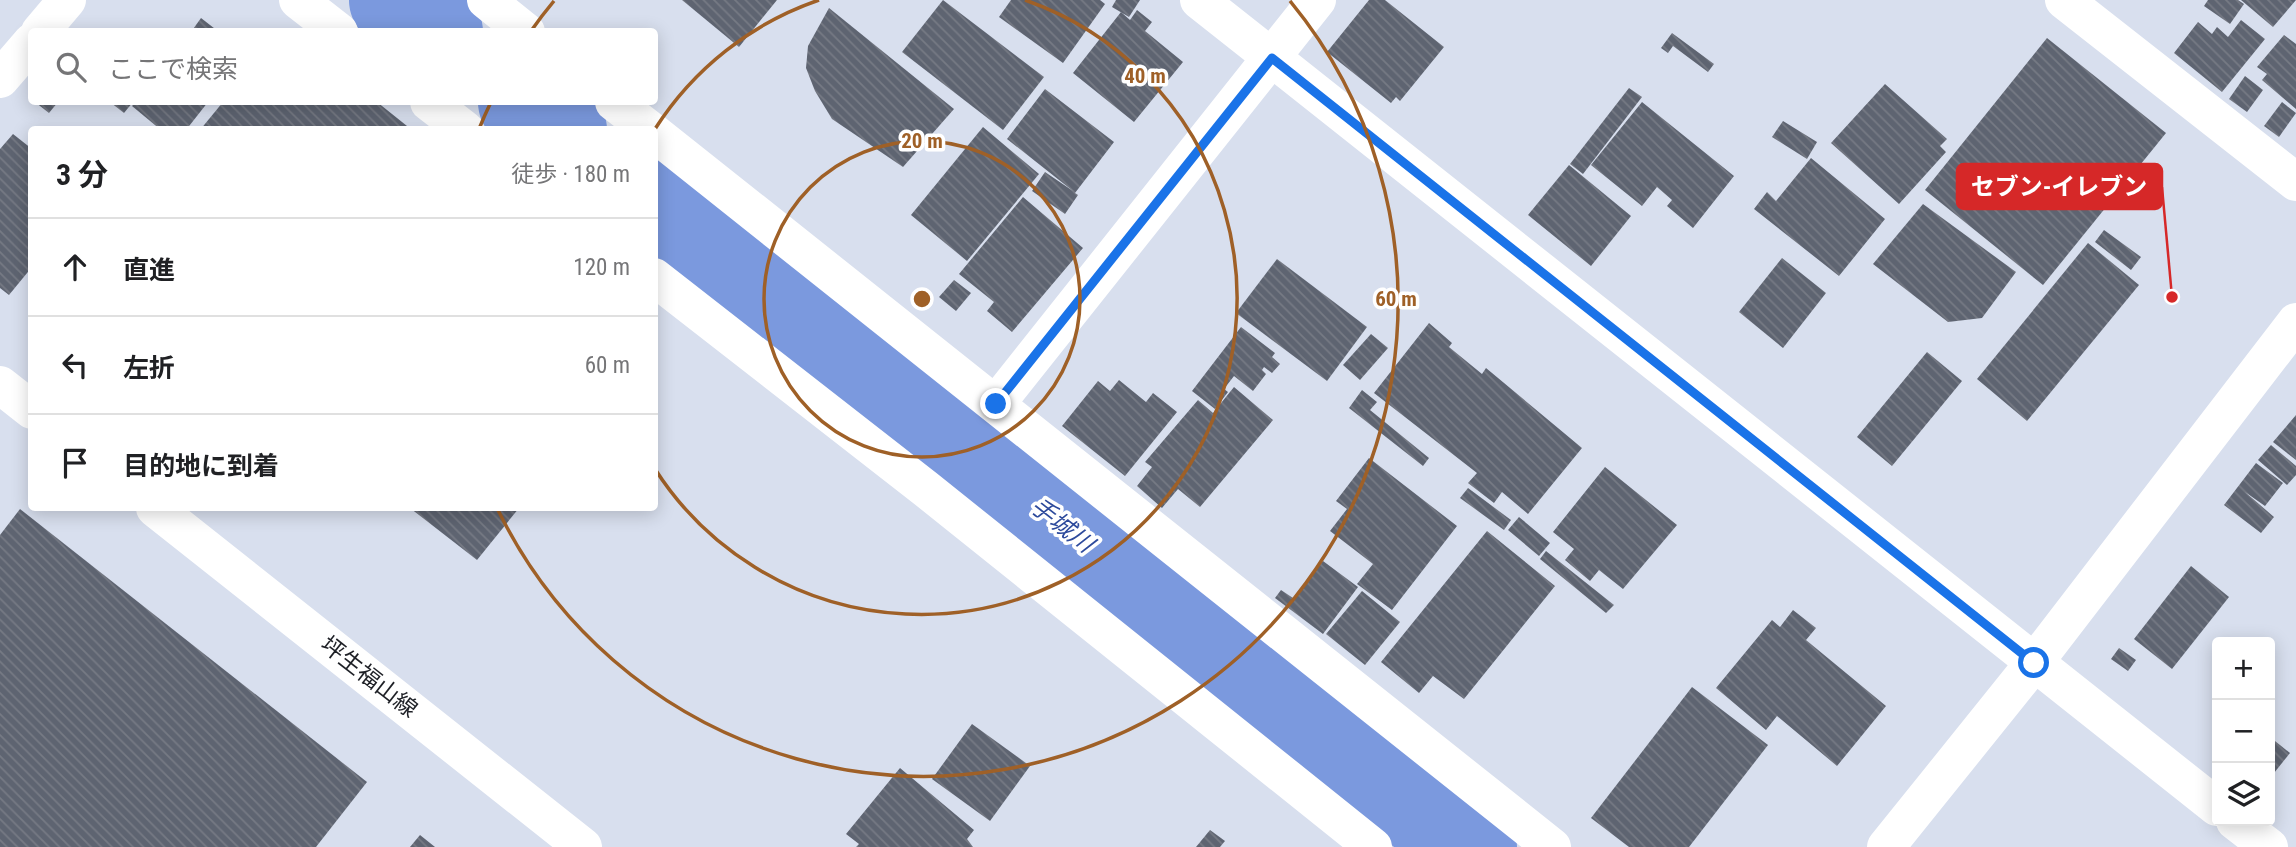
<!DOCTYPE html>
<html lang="ja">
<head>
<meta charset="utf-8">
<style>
  :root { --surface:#fff; --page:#f6f6f6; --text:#202124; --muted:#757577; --line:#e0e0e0 }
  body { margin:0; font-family:"Roboto Condensed","Noto Sans JP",sans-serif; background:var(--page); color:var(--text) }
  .controls { position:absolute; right:21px; bottom:21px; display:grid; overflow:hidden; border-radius:7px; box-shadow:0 4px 18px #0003 }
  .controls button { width:63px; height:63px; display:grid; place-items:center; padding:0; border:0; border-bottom:2px solid var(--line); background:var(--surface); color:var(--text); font:35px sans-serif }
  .stop { position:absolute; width:21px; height:21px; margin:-16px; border:5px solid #1a73e8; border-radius:50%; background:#fff }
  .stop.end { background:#1a73e8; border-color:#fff; box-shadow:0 2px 7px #0008 }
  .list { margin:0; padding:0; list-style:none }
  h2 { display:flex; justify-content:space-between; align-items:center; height:91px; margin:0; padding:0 28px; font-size:30px }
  h2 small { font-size:23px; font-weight:400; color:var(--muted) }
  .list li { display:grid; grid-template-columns:46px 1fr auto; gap:21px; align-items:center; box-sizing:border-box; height:98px; padding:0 28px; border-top:2px solid var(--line) }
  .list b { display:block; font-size:26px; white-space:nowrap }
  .list em { font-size:23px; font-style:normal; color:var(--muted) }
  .icon { flex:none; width:38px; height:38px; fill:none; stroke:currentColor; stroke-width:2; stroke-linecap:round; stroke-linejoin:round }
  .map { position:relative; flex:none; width:2296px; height:847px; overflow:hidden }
  .search { position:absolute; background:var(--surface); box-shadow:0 4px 18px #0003; left:28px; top:28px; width:630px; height:77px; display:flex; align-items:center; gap:18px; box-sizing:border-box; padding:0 24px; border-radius:7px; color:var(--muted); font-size:26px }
  .panel { position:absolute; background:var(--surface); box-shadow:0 4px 18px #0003; left:28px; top:126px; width:630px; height:385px; border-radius:7px }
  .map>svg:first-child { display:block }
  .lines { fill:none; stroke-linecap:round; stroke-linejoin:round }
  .river { stroke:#7b99de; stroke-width:94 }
  .building { fill:url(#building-back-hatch) }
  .minor { stroke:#fff; stroke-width:38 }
  .tertiary { stroke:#fff; stroke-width:38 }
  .secondary { stroke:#fff; stroke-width:38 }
  .route { stroke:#1a73e8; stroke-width:9 }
  .ring { fill:none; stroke:#9f6027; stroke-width:3.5 }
  .labels { text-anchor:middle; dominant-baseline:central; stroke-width:7; stroke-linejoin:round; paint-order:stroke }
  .street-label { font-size:23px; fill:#1e2026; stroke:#fff }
  .water-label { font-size:24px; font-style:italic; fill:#2d4a9c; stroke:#fff }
  .centre { fill:#9f6027; stroke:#fff; stroke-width:3.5 }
  .ring-label { font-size:21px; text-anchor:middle; font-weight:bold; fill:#9f6027; stroke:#fff; stroke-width:7; stroke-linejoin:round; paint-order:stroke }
  .leader { fill:none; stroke:#d62828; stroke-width:2.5 }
  .callout-dot { fill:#d62828; stroke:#fff; stroke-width:2.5 }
  .callout { fill:#d62828; stroke:#d62828; stroke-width:2.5 }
  .callout-label { font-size:24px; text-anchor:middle; font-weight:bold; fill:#fff }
</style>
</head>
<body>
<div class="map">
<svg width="2296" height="847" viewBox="0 0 2296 847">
  <defs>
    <pattern id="building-back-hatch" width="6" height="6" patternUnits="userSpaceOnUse" patternTransform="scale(1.75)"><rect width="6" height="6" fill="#5e6471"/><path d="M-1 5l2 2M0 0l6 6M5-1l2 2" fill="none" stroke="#767a84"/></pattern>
  </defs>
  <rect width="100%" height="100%" fill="#d8dfee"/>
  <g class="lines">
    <g class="river">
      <path d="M396,0L436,32"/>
      <path d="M525,102L560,130"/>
      <path d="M654,204L1470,847"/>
    </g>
  </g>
  <g class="building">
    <path d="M682,0H777L739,47Z"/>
    <path d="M943,0L1044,77L1003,130L902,52Z"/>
    <path d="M1011,0H1100L1105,4L1063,63L999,17Z"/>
    <path d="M1116,0H1140L1129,17L1112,7Z"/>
    <path d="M1369,0H1385L1444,47L1400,101L1396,97L1391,103L1327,52Z"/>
    <path d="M2208,0H2238L2244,4L2230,24L2204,6Z"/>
    <path d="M2241,0H2296L2273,27Z"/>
    <path d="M829,8L954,109L903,167L832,119L815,91L806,68L808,46Z"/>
    <path d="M1137,10L1152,22L1145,31L1183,62L1134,122L1073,73L1121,12L1130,20Z"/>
    <path d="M201,18L219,32H191Z"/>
    <path d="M2241,20L2265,39L2222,92L2174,53L2198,22L2212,34L2217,27L2228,37Z"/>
    <path d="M1672,33L1714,64L1708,72L1673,46L1668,53L1661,48Z"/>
    <path d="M2284,35L2296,44V109L2262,80L2267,74L2257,67Z"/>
    <path d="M2047,38L2166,133L2043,285L1925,190Z"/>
    <path d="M2245,76L2263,90L2247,112L2229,99Z"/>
    <path d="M1885,84L1947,139L1940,146L1946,152L1899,204L1831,143Z"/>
    <path d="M1629,88L1642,97L1583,174L1570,164Z"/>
    <path d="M1045,89L1114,142L1075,193L1078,195L1065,214L1032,191L1045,172L1073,191L1007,139Z"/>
    <path d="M35,102H58L49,113Z"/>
    <path d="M110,102H133L124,113Z"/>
    <path d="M136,102H208L186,130H161L132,106Z"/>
    <path d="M223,102H377L412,130H200Z"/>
    <path d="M1642,102L1734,176L1693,228L1667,206L1672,200L1657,187L1642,206L1591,165Z"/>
    <path d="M2282,102L2296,113L2279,137L2264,126Z"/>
    <path d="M1783,121L1817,142L1807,159L1772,137Z"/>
    <path d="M983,127L1039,174L967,261L911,215Z"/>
    <path d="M13,134L32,149V267L9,295L0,288V149Z"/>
    <path d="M1811,158L1885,219L1839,276L1754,209L1767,192L1776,201Z"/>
    <path d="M1569,165L1631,216L1591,266L1528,215Z"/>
    <path d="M1023,197L1083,248L1012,332L987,311L994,302L959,274Z"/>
    <path d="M1923,204L2016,272L1982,318L1948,322L1873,264Z"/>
    <path d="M2104,230L2141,257L2131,270L2095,242Z"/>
    <path d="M2088,243L2139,285L2027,421L1977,379Z"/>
    <path d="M1782,258L1826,293L1783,348L1739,312Z"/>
    <path d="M1277,259L1367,327L1327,381L1236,313Z"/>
    <path d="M954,280L971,293L956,311L939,297Z"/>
    <path d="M1429,323L1452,343L1449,347L1482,374L1486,368L1582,448L1528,514L1502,492L1494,503L1468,483L1477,473L1374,393Z"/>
    <path d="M1241,327L1275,353L1272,357L1280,364L1272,373L1264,367L1262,370L1266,374L1253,391L1234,376L1224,389L1228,392L1215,409L1192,391Z"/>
    <path d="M1371,334L1388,348L1360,380L1343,365Z"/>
    <path d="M1927,352L1962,381L1892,466L1857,437Z"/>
    <path d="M1119,380L1146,402L1153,393L1177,412L1125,476L1062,426L1098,381L1110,391Z"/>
    <path d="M1234,387L1273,420L1200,507L1178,489L1162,508L1137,486L1152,467L1145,462L1198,400L1213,413Z"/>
    <path d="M1362,390L1377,402L1370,410L1429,458L1423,466L1349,408Z"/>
    <path d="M2296,415V460L2273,442Z"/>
    <path d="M2271,445L2296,466V475L2287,485L2258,460Z"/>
    <path d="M1369,458L1457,526L1392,610L1357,584L1373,564L1330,531L1347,509L1336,501Z"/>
    <path d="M2256,463L2283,483L2265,506L2245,492L2274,517L2261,533L2224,505Z"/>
    <path d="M1605,467L1677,525L1623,589L1599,570L1590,581L1565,560L1574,549L1553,532Z"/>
    <path d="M1468,488L1511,520L1504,530L1460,498Z"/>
    <path d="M410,508H519L477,560Z"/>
    <path d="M20,509L367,782L316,847H0V535Z"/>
    <path d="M1519,517L1550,543L1539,556L1508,530Z"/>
    <path d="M1487,531L1555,586L1464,699L1433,676L1419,693L1381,662Z"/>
    <path d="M1546,551L1614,605L1606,613L1540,559Z"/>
    <path d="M1323,561L1358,587L1323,634L1275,598L1281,590L1293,598Z"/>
    <path d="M2191,566L2229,597L2172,669L2134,639Z"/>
    <path d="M1362,591L1400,622L1365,665L1326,634Z"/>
    <path d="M1793,610L1816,628L1806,640L1886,706L1837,766L1777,716L1766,730L1716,688L1772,620L1780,627Z"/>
    <path d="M2119,648L2136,660L2128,671L2111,659Z"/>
    <path d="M1692,687L1768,745L1689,847H1629L1591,818Z"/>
    <path d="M972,724L1030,766L990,821L932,779Z"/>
    <path d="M2270,737L2290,753L2270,778Z"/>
    <path d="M900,768L974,830L967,839L973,847H856L859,844L846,834Z"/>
    <path d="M1210,830L1225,841L1220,847H1196Z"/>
    <path d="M420,835L435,847H410Z"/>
  </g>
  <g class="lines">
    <g class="minor">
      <path d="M298,0L339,32"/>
      <path d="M486,0L526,32"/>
      <path d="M2064,0L2296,182"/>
      <path d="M429,102L465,130"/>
      <path d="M614,102L650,130"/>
      <path d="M654,133L1552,847"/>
      <path d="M654,277L926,489L1373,847"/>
      <path d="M996,404L1317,0"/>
    </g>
    <g class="tertiary">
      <path d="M1199,0L2217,807"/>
      <path d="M40,32L67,0"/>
      <path d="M0,79L32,42"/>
      <path d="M2235,821L2269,847"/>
      <path d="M1886,847L2034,663L2296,322"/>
    </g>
    <g class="secondary">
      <path d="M0,385L32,410"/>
      <path d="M155,508L583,847"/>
    </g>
  </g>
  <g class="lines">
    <path class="route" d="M996,404L1272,58L2034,663"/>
  </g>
  <g class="ring">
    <circle cx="922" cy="299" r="158"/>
    <path d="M655 129A316 316 0 0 1 819 0M1025 0A316 316 0 1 1 655 469"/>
    <path d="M479 129A474 474 0 0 1 491 102M531 31A474 474 0 0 1 554 1M1290 1A474 474 0 1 1 498 510"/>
  </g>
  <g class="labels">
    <g class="street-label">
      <text transform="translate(369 677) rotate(38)">坪生福山線</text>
    </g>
    <g class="water-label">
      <text transform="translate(1062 525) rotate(38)">手城川</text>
    </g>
  </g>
  <circle cx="922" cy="299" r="10" class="centre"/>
  <g class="ring-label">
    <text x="1145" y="83">40 m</text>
    <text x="922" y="148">20 m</text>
    <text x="1396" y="306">60 m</text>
  </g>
  <path class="leader" d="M2172 297L2162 187"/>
  <circle class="callout-dot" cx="2172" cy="297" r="7"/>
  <rect class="callout" x="1957" y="164" width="205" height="45" rx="7"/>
  <g class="callout-label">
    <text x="2059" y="195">セブン-イレブン</text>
  </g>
</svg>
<div class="controls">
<button>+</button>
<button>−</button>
<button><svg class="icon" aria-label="layers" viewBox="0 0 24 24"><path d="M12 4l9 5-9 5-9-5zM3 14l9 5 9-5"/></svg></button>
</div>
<div class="stop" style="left:2034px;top:663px"></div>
<div class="stop end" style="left:996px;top:404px"></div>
<div class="search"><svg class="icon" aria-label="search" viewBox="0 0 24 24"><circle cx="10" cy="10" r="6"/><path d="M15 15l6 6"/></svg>ここで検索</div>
<section class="panel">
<h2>3 分<small>徒歩 · 180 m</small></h2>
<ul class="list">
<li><svg class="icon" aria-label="ahead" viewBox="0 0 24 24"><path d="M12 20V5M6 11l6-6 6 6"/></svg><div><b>直進</b></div><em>120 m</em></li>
<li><svg class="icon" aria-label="left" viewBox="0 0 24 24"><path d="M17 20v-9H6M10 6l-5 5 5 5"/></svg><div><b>左折</b></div><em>60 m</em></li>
<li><svg class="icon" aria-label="arrive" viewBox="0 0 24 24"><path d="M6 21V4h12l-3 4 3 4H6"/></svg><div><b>目的地に到着</b></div></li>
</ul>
</section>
</div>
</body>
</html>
